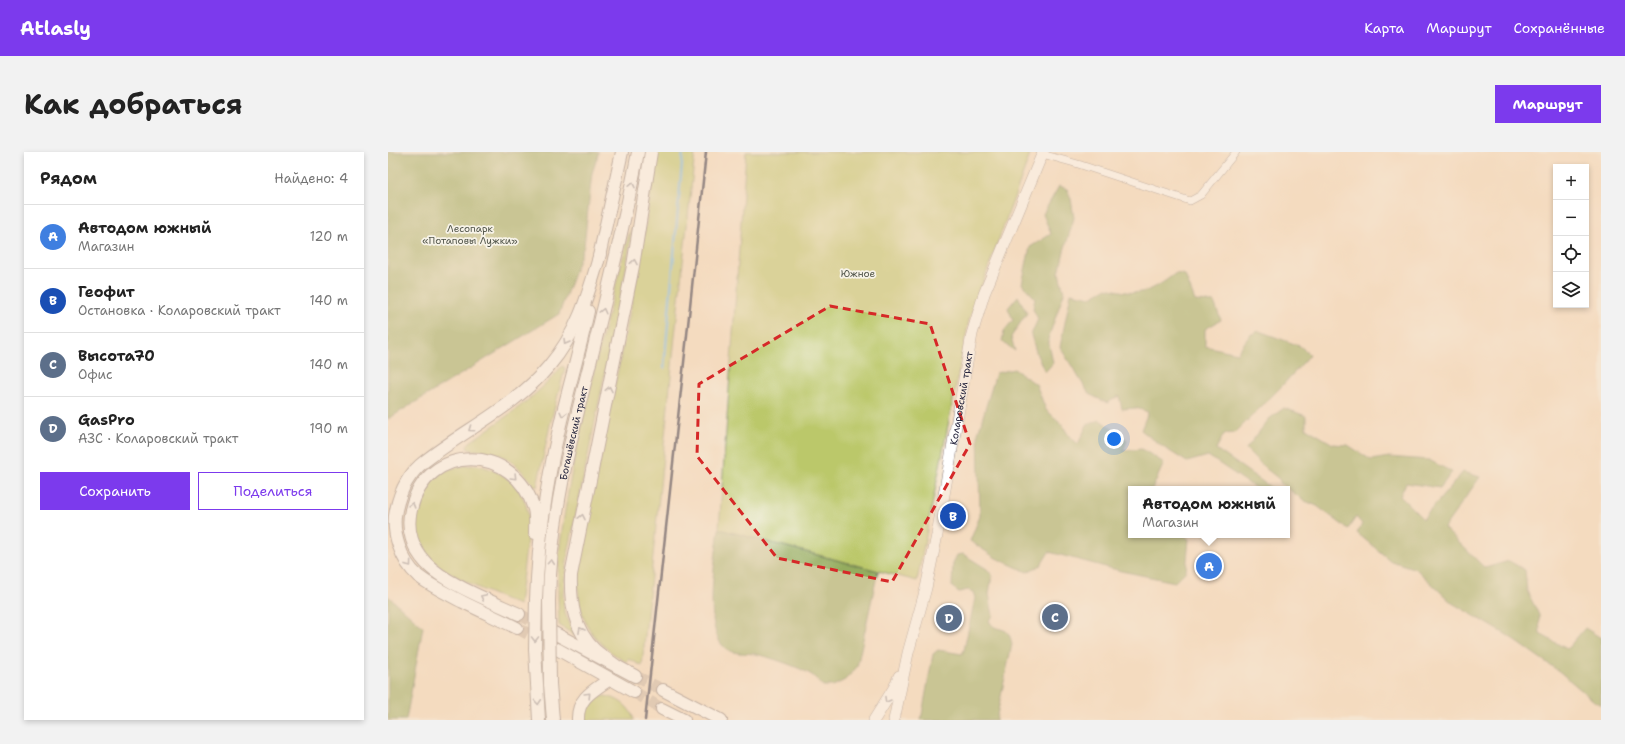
<!DOCTYPE html>
<html lang="ru">
<head>
<meta charset="utf-8">
<style>
  :root { --surface:#fff; --page:#f2f2f2; --text:#222; --muted:#767676; --line:#e0e0e0; --accent:#7c3aed }
  body { margin:0; font-family:"Shantell Sans",sans-serif; background:var(--page); color:var(--text) }
  .controls { position:absolute; right:12px; top:12px; display:grid; overflow:hidden; border-radius:0px; box-shadow:0 2px 6px #0003 }
  .controls button { width:36px; height:36px; display:grid; place-items:center; padding:0; border:0; border-bottom:1px solid var(--line); background:var(--surface); color:var(--text); font:20px sans-serif }
  .you { position:absolute; left:726px; top:287px; width:14px; height:14px; margin:-10px; border:3px solid #fff; border-radius:50%; background:#1a73e8; box-shadow:0 0 0 6px #1a73e833 }
  .badge { display:grid; place-items:center; width:26px; height:26px; border-radius:50%; background:var(--accent); color:#fff; font-size:13px; font-weight:700 }
  .pin { position:absolute; translate:-50% -50%; border:2px solid #fff; box-shadow:0 1px 4px #0006 }
  .popup { position:absolute; left:740px; top:334px; width:162px; height:52px; box-sizing:border-box; display:grid; place-content:center; border-radius:0px; background:var(--surface); filter:drop-shadow(0 1px 3px #0005); font-size:13px; white-space:nowrap; color:var(--muted) }
  .popup b { font-size:15px; color:var(--text) }
  .popup::after { content:''; position:absolute; left:50%; top:100%; margin-left:-8px; border:8px solid transparent; border-top-color:var(--surface) }
  .list { margin:0; padding:0; list-style:none }
  h2 { display:flex; justify-content:space-between; align-items:center; height:52px; margin:0; padding:0 16px; font-size:17px }
  h2 small { font-size:13px; font-weight:400; color:var(--muted) }
  .list li { display:grid; grid-template-columns:26px 1fr auto; gap:12px; align-items:center; box-sizing:border-box; height:64px; padding:0 16px; border-top:1px solid var(--line) }
  .list b { display:block; font-size:15px; white-space:nowrap }
  .list p { margin:0; font-size:13px; white-space:nowrap; color:var(--muted) }
  .list em { font-size:13px; font-style:normal; color:var(--muted) }
  .actions { display:flex; gap:8px; padding:12px 16px }
  .actions a { flex:1; padding:9px 0; border:1px solid var(--accent); border-radius:0px; text-align:center; font-size:14px; color:var(--accent) }
  .actions .main { background:var(--accent); color:#fff }
  .icon { flex:none; width:22px; height:22px; fill:none; stroke:currentColor; stroke-width:2; stroke-linecap:round; stroke-linejoin:round }
  .map { position:relative; flex:none; width:1213px; height:568px; overflow:hidden; border-radius:0px }
  header { display:flex; align-items:center; gap:24px; box-sizing:border-box; height:56px; padding:0 20px; background:var(--accent); color:#fff }
  header strong { font-size:19px }
  nav { display:flex; gap:22px; margin-inline-start:auto; font-size:14px }
  .intro { display:flex; align-items:center; justify-content:space-between; box-sizing:border-box; height:96px; padding:0 24px }
  h1 { margin:0; font-size:28px }
  .button { padding:10px 18px; border-radius:0px; background:var(--accent); color:#fff; font-size:14px; font-weight:700 }
  main { display:flex; gap:24px; padding:0 24px }
  aside { flex:1; background:var(--surface); border-radius:0px; box-shadow:0 2px 6px #0003 }
  .map>svg:first-child { display:block }
  .green { fill:#bbc86a; stroke:#6e7552 }
  .forest { fill:#94ac5e; stroke:#5b674c }
  .lines { fill:none; stroke-linecap:round; stroke-linejoin:round }
  .stream { stroke:#69b7e3; stroke-width:2.5 }
  .primary-tunnel { stroke:#cab6a5; stroke-width:12; stroke-dasharray:12 6; stroke-linecap:butt }
  .street-casing { stroke:#8b7e7d; stroke-width:8 }
  .secondary-casing { stroke:#8b7e7d; stroke-width:12 }
  .primary-casing { stroke:#8b7e7d; stroke-width:14 }
  .street { stroke:#fff; stroke-width:7 }
  .secondary { stroke:#fff; stroke-width:11 }
  .primary { stroke:#fff; stroke-width:12 }
  .rail { stroke:#22223b; stroke-width:2.5 }
  .primary-bridge-casing { stroke:#8b7e7d; stroke-width:14; stroke-linecap:butt }
  .primary-bridge { stroke:#fff; stroke-width:12 }
  .oneway { stroke:#9c9ca7 }
  .marked { fill:none; stroke:#d62828; stroke-width:3; stroke-dasharray:8 5; stroke-linejoin:round }
  .labels { text-anchor:middle; dominant-baseline:central; stroke-width:3.5; stroke-linejoin:round; paint-order:stroke }
  .park-label { font-size:10px; fill:#505449; stroke:#f7f3e8 }
  .street-label { font-size:10px; fill:#22223b; stroke:#f7f3e8 }
</style>
</head>
<body>
<header>
<strong>Atlasly</strong>
<nav><a>Карта</a><a>Маршрут</a><a>Сохранённые</a></nav>
</header>
<div class="intro"><h1>Как добраться</h1><a class="button">Маршрут</a></div>
<main>
<aside>
<h2>Рядом<small>Найдено: 4</small></h2>
<ul class="list">
<li><span class="badge" style="background:#3f7fe0">A</span><div><b>Автодом южный</b><p>Магазин</p></div><em>120 m</em></li>
<li><span class="badge" style="background:#1a4fb4">B</span><div><b>Геофит</b><p>Остановка · Коларовский тракт</p></div><em>140 m</em></li>
<li><span class="badge" style="background:#5c6f8a">C</span><div><b>Высота70</b><p>Офис</p></div><em>140 m</em></li>
<li><span class="badge" style="background:#5c6f8a">D</span><div><b>GasPro</b><p>АЗС · Коларовский тракт</p></div><em>190 m</em></li>
</ul>
<div class="actions"><a class="main">Сохранить</a><a>Поделиться</a></div>
</aside>
<div class="map">
<svg width="1213" height="568" viewBox="0 0 1213 568">
  <rect width="100%" height="100%" fill="#f7f3e8"/>
  <filter id="ink" filterUnits="userSpaceOnUse"><feTurbulence type="fractalNoise" baseFrequency=".025" numOctaves="2"/><feDisplacementMap in="SourceGraphic" scale="8" xChannelSelector="R" yChannelSelector="G"/><feConvolveMatrix kernelMatrix="1 2 1 2 8 2 1 2 1" color-interpolation-filters="sRGB"/></filter>
  <filter id="wash" filterUnits="userSpaceOnUse"><feTurbulence type="fractalNoise" baseFrequency=".012" numOctaves="4" result="noise"/><feDisplacementMap in="SourceGraphic" scale="16" xChannelSelector="R" yChannelSelector="G"/><feGaussianBlur stdDeviation="0.9" result="paint"/><feColorMatrix in="noise" values="0 0 0 0 0 0 0 0 0 0 0 0 0 0 0 0 0 1.4 0 .05"/><feComposite in="paint" operator="in"/></filter>
  <g filter="url(#wash)">
    <rect width="100%" height="100%" fill="#f4dbbf"/>
    <g class="green">
      <path d="M269,0H307L287,184L254,514L241,507L238,510C192,483 186,454 192,403L251,115Z"/>
      <path d="M358,0H643L581,168L529,429L331,377Z"/>
      <path d="M244,75L239,112L180,402L175,442L176,459L187,483V484L171,473C170,446 169,419 172,392C186,288 214,186 240,85Z"/>
      <path d="M174,214L177,216L162,273L149,335L146,334C134,318 122,304 102,300C95,298 87,299 80,297L79,294L82,290C114,267 150,245 174,214Z"/>
      <path d="M89,313C120,320 140,339 141,372L131,453C104,442 40,418 29,389C24,373 29,359 34,344C43,319 65,314 89,313Z"/>
      <path d="M216,544C229,545 243,555 246,568H197V555L204,548Z"/>
    </g>
    <g class="forest">
      <path d="M0,0H211L204,21L196,94L171,162L0,267Z"/>
      <path d="M671,34L679,37L683,47L686,66L676,99L671,121L676,141L660,187L665,211L657,220L649,203L643,183L650,167L645,157L647,146L634,132L642,95L663,82L655,62Z"/>
      <path d="M788,121L797,123L807,149L826,150L833,168L817,177V194L849,201L862,183L871,179L912,194L922,203L892,236L847,281L836,282L828,297L885,337H869L820,304L799,310L775,295L753,278L760,260L748,256L734,257L731,244L719,251L701,242L672,195L683,141L703,145L719,136C753,145 761,141 788,121Z"/>
      <path d="M630,144L639,161L623,185L627,199L614,189L616,179L625,168L620,156Z"/>
      <path d="M626,217L648,232L658,258L673,271L681,284L690,292L699,273L712,268L739,288L735,299L754,297L776,311L764,337H743V383H796L801,387L798,419L787,430L733,419L661,400L653,413L639,420L608,406L582,389L592,364L590,281L608,221Z"/>
      <path d="M896,256L918,264V276L945,292L960,293L983,308L1001,305L1041,308L1064,320L1052,336L1018,331L1012,344L1035,367L1075,320L1092,325L1056,376L1097,416L1121,409L1137,418L1139,439L1151,463L1152,482L1179,497L1197,476L1213,486V553L1206,549L1172,520L1119,483L1064,451L1028,417L1003,409L969,381L974,372L968,365L960,377L929,354L917,349L893,332L891,327L877,316L858,297L881,267Z"/>
      <path d="M331,377L490,419L469,515L457,528L445,534H435C431,531 428,526 424,523C411,515 382,505 367,502C359,501 349,502 342,499C312,487 328,403 331,377Z"/>
      <path d="M575,402L599,417L604,423L601,442L605,464L601,468C605,478 611,475 618,479C622,482 623,488 624,492L608,568H533L545,502L550,498L574,502L576,498L587,446L585,440L580,438L571,440L564,435L565,411L569,403Z"/>
      <path d="M0,444L35,475L18,568H0Z"/>
    </g>
    <g class="lines">
      <path class="stream" d="M276,216L295,0"/>
    </g>
  </g>
  <g filter="url(#ink)">
    <g class="lines">
      <g class="primary-tunnel">
        <path d="M131,462L166,481"/>
        <path d="M129,476L169,497"/>
        <path d="M247,524L275,538"/>
        <path d="M246,540L274,557"/>
      </g>
      <g class="street-casing">
        <path id="street" d="M654,2L690,12L802,49L813,43L848,0"/>
      </g>
      <g class="secondary-casing">
        <g id="secondary">
          <path d="M486,568L506,536L511,524"/>
          <path id="s1" d="M506,568L520,501L538,436L549,383L584,182L596,142L655,0"/>
        </g>
      </g>
      <g class="primary-casing">
        <g id="primary">
          <path d="M210,109L234,0"/>
          <path d="M148,448C150,390 158,333 171,277C180,237 192,198 200,159"/>
          <path id="s2" d="M161,449C162,366 183,286 203,207C220,138 237,70 250,0"/>
          <path d="M131,462C105,450 56,431 38,411C25,397 18,378 23,358C38,290 127,291 146,357C148,364 147,373 147,381"/>
          <path d="M129,476C111,467 93,459 75,450C60,442 44,435 30,424C13,409 3,380 8,358C12,339 21,321 37,309C78,277 128,254 161,214C190,180 200,143 212,102"/>
          <path d="M166,481L247,524"/>
          <path d="M169,497L246,540"/>
          <path d="M230,515C222,509 214,504 207,498C186,478 182,451 183,423L245,114L263,0"/>
          <path d="M149,532L151,568"/>
          <path d="M162,532L165,568"/>
          <path d="M275,538L333,568"/>
          <path d="M274,557L296,568"/>
          <path d="M190,568C189,546 206,538 222,527"/>
        </g>
      </g>
      <use href="#street" class="street"/>
      <use href="#secondary" class="secondary"/>
      <use href="#primary" class="primary"/>
      <path class="rail" d="M257,568L299,183L318,0"/>
      <g class="primary-bridge-casing">
        <g id="primary-bridge">
          <path d="M148,448L147,497L149,532"/>
          <path d="M161,449L162,532"/>
        </g>
      </g>
      <use href="#primary-bridge" class="primary-bridge"/>
    </g>
    <defs><path id="oneway-chevron" d="M-2-3.5L2.5 0L-2 3.5" fill="none" stroke-width="1.6" stroke-linecap="round" stroke-linejoin="round"/></defs>
    <g class="oneway">
      <use href="#oneway-chevron" transform="translate(244 33) rotate(-78)"/>
      <use href="#oneway-chevron" transform="translate(246 110) rotate(-80)"/>
      <use href="#oneway-chevron" transform="translate(215 159) rotate(-76)"/>
      <use href="#oneway-chevron" transform="translate(178 190) rotate(121)"/>
      <use href="#oneway-chevron" transform="translate(221 237) rotate(-79)"/>
      <use href="#oneway-chevron" transform="translate(175 262) rotate(104)"/>
      <use href="#oneway-chevron" transform="translate(83 277) rotate(145)"/>
      <use href="#oneway-chevron" transform="translate(126 325) rotate(46)"/>
      <use href="#oneway-chevron" transform="translate(24 353) rotate(-74)"/>
      <use href="#oneway-chevron" transform="translate(194 365) rotate(-78)"/>
      <use href="#oneway-chevron" transform="translate(163 410) rotate(-85)"/>
      <use href="#oneway-chevron" transform="translate(21 412) rotate(54)"/>
      <use href="#oneway-chevron" transform="translate(95 445) rotate(-155)"/>
      <use href="#oneway-chevron" transform="translate(193 478) rotate(-119)"/>
      <use href="#oneway-chevron" transform="translate(147 487) rotate(90)"/>
      <use href="#oneway-chevron" transform="translate(200 543) rotate(-46)"/>
      <use href="#oneway-chevron" transform="translate(499 548) rotate(120)"/>
      <use href="#oneway-chevron" transform="translate(150 550) rotate(86)"/>
    </g>
  </g>
  <path d="M0 0H1213V568H0ZM442,154L542,172L582,292L504,430L389,406L309,304L311,232Z" fill="#f4dbbf" fill-opacity=".55" fill-rule="evenodd"/>
  <path class="marked" d="M442,154L542,172L582,292L504,430L389,406L309,304L311,232Z"/>
  <g class="labels">
    <g class="park-label">
      <text x="82" y="76">Лесопарк<tspan x="82" dy="12">«Потаповы Лужки»</tspan></text>
      <text x="470" y="121">Южное</text>
    </g>
    <g class="street-label">
      <text stroke="none"><textPath href="#s1" startOffset="329">Коларовский тракт</textPath></text>
      <text stroke="none"><textPath href="#s2" startOffset="170">Богашёвский тракт</textPath></text>
    </g>
  </g>
</svg>
<div class="controls">
<button>+</button>
<button>−</button>
<button><svg class="icon" aria-label="locate" viewBox="0 0 24 24"><circle cx="12" cy="12" r="6"/><path d="M12 2v4M12 18v4M2 12h4M18 12h4"/></svg></button>
<button><svg class="icon" aria-label="layers" viewBox="0 0 24 24"><path d="M12 4l9 5-9 5-9-5zM3 14l9 5 9-5"/></svg></button>
</div>
<div class="you"></div>
<div class="pin badge" style="left:821px;top:414px;background:#3f7fe0">A</div>
<div class="popup"><b>Автодом южный</b>Магазин</div>
<div class="pin badge" style="left:565px;top:364px;background:#1a4fb4">B</div>
<div class="pin badge" style="left:667px;top:465px;background:#5c6f8a">C</div>
<div class="pin badge" style="left:561px;top:466px;background:#5c6f8a">D</div>
</div>
</main>
</body>
</html>
